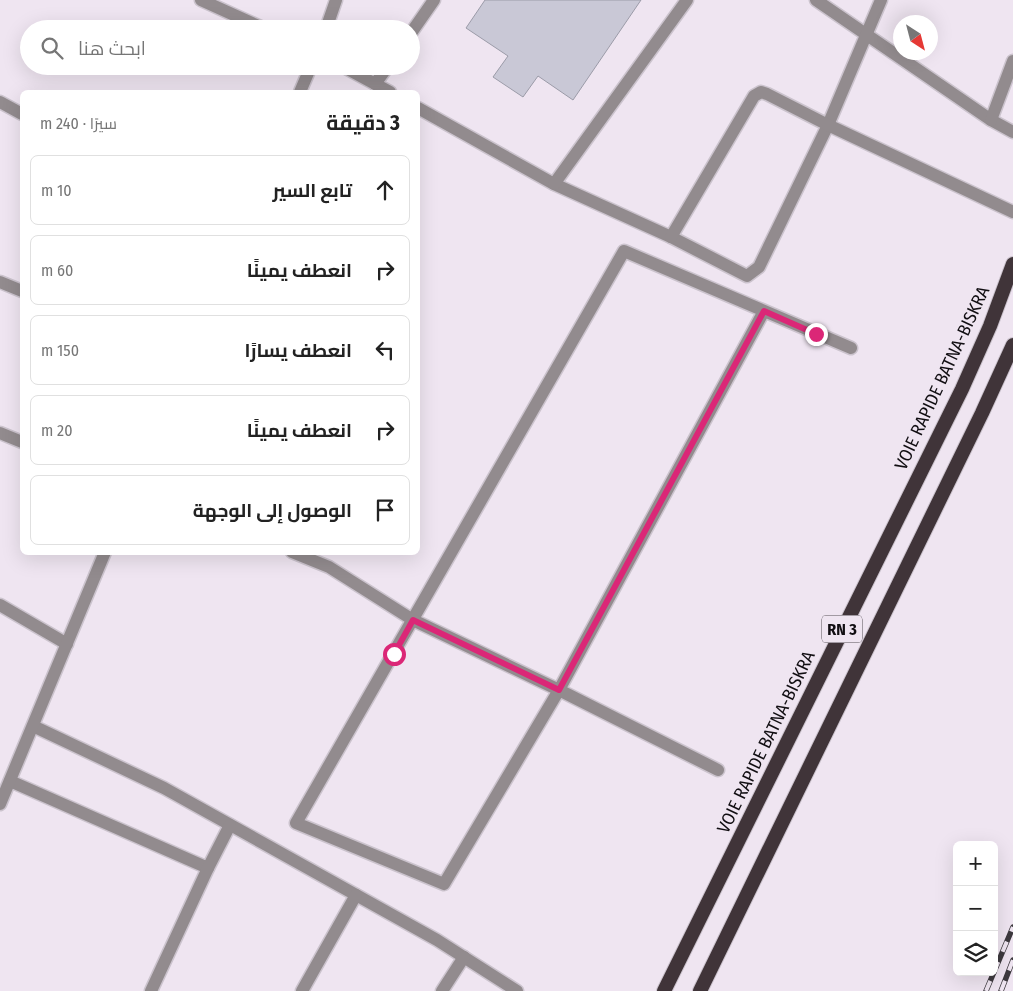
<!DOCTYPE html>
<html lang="ar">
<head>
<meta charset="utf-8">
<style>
  :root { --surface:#fff; --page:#f6f6f6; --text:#222; --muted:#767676; --line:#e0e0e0 }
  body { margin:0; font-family:"Fira Sans Condensed",Cairo,sans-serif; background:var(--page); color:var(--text); direction:rtl }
  .controls { position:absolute; right:15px; bottom:15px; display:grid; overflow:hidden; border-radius:8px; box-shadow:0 5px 20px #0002 }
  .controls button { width:45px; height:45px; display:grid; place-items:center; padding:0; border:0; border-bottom:1px solid var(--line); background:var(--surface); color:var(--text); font:25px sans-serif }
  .compass { position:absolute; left:893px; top:15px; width:45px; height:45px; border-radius:50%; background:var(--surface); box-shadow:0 5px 20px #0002; rotate:144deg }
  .stop { position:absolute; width:15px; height:15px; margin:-11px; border:4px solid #db2777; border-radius:50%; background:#fff }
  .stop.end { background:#db2777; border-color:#fff; box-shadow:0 1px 5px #0008 }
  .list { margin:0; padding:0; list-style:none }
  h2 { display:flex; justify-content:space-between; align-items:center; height:65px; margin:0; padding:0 20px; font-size:21px }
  h2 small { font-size:16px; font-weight:400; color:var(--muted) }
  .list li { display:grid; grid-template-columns:32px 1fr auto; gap:15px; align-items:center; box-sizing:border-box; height:70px; margin:0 10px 10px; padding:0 10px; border:1px solid var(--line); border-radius:8px }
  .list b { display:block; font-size:19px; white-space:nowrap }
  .list em { font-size:16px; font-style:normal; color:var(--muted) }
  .icon { flex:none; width:28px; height:28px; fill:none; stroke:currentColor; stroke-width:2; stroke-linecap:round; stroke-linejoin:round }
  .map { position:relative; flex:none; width:1013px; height:991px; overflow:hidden; direction:ltr }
  .search { position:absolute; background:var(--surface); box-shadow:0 5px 20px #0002; left:20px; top:20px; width:400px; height:55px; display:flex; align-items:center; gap:12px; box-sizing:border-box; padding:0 18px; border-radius:28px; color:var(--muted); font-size:19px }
  .panel { position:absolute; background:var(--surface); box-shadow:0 5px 20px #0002; left:20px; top:90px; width:400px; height:465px; border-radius:8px; direction:rtl }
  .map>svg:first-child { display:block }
  .building { fill:#c9c8d6; stroke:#9b9ba8 }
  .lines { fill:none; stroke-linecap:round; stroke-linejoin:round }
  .minor-casing { stroke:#cbc3cd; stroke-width:15 }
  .trunk-casing { stroke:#cbc3cd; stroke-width:16 }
  .minor { stroke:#928b8e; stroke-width:12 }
  .trunk { stroke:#403439; stroke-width:14 }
  .rail-casing { stroke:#3d393e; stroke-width:5.5 }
  .rail { stroke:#efe5f1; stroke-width:4; stroke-dasharray:11; stroke-linecap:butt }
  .route { stroke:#db2777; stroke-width:6 }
  .labels { text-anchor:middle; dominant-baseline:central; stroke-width:4; stroke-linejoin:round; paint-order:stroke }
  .shield { fill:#efe5f1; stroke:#544e55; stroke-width:1 }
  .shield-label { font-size:16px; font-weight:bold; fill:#110e12 }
  .street-label { font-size:18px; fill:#110e12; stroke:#efe5f1 }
</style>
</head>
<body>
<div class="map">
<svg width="1013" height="991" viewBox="0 0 1013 991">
  <rect width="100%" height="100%" fill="#efe5f1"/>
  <path class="building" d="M485,0H641L573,100L538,76L523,97L493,77L508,56L466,28Z"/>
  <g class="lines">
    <g class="minor-casing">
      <g id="minor">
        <path d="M201,0L265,29"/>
        <path d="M816,0L991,120L1013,132"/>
        <path d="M326,29L336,0"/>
        <path d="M411,33L434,0"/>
        <path d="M342,66L390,92"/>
        <path d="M375,84L388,66"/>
        <path d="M300,92L311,66"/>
        <path d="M0,102L22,114"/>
        <path d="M418,108L554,184L671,237L747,276L759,267L828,125L881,0"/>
        <path d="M991,120L1013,61"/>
        <path d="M554,184L687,0"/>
        <path d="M671,237L754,96L761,92L767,94L828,125L1013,212"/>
        <path d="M0,282L22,291"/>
        <path d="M764,311L559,690L444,884L296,823L624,251L851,348"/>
        <path d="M0,433L22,442"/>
        <path d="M292,552L329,567L413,620L559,690L718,770"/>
        <path d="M0,605L67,644"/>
        <path d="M33,726L164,788L437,940L517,991"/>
        <path d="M10,781L208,868"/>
        <path d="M0,804L105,552"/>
        <path d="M151,991L208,868L230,825"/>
        <path d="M302,991L356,895"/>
        <path d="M442,991L464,957"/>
      </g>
    </g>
    <g class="trunk-casing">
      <g id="trunk">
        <path d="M664,991L962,389L990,326L1013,264"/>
        <path d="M700,991L982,413L1013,345"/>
      </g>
    </g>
    <use href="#minor" class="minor"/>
    <use href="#trunk" class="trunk"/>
    <g class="rail-casing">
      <g id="rail">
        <path d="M994,972L1013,927"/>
        <path d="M986,991L994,972"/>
        <path d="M1001,991L1013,960"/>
      </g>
    </g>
    <use href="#rail" class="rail"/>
  </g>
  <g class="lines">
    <path class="route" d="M394,654L413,620L559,690L764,311L816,334"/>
  </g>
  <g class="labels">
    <rect class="shield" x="822" y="615.5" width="40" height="27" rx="4"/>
    <g class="shield-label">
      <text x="842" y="629">RN 3</text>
    </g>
    <g class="street-label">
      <text transform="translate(942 378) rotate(-65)">VOIE RAPIDE BATNA-BISKRA</text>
      <text transform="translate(766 742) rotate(-64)">VOIE RAPIDE BATNA-BISKRA</text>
    </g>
  </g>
</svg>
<div class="controls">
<button>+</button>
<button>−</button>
<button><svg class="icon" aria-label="layers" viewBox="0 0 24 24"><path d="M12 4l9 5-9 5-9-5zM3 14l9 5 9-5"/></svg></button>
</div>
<svg class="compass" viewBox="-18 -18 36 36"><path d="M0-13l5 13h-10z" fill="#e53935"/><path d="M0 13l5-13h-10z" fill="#767676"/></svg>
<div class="stop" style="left:394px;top:654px"></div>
<div class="stop end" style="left:816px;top:334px"></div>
<div class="search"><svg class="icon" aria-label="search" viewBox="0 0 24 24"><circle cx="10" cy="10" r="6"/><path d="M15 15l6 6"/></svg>ابحث هنا</div>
<section class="panel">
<h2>3 دقيقة<small>سيرًا · 240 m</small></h2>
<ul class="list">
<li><svg class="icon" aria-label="ahead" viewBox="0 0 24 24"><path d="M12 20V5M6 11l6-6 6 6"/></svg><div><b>تابع السير</b></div><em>10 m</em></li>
<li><svg class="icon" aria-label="right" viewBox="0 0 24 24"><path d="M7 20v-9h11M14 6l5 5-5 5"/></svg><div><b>انعطف يمينًا</b></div><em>60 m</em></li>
<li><svg class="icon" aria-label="left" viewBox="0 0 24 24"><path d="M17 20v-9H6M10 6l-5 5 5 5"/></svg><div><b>انعطف يسارًا</b></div><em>150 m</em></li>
<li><svg class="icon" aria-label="right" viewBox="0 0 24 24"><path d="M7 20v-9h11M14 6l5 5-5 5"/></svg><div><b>انعطف يمينًا</b></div><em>20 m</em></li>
<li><svg class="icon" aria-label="arrive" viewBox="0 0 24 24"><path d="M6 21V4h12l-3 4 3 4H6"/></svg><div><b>الوصول إلى الوجهة</b></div></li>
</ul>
</section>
</div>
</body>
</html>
